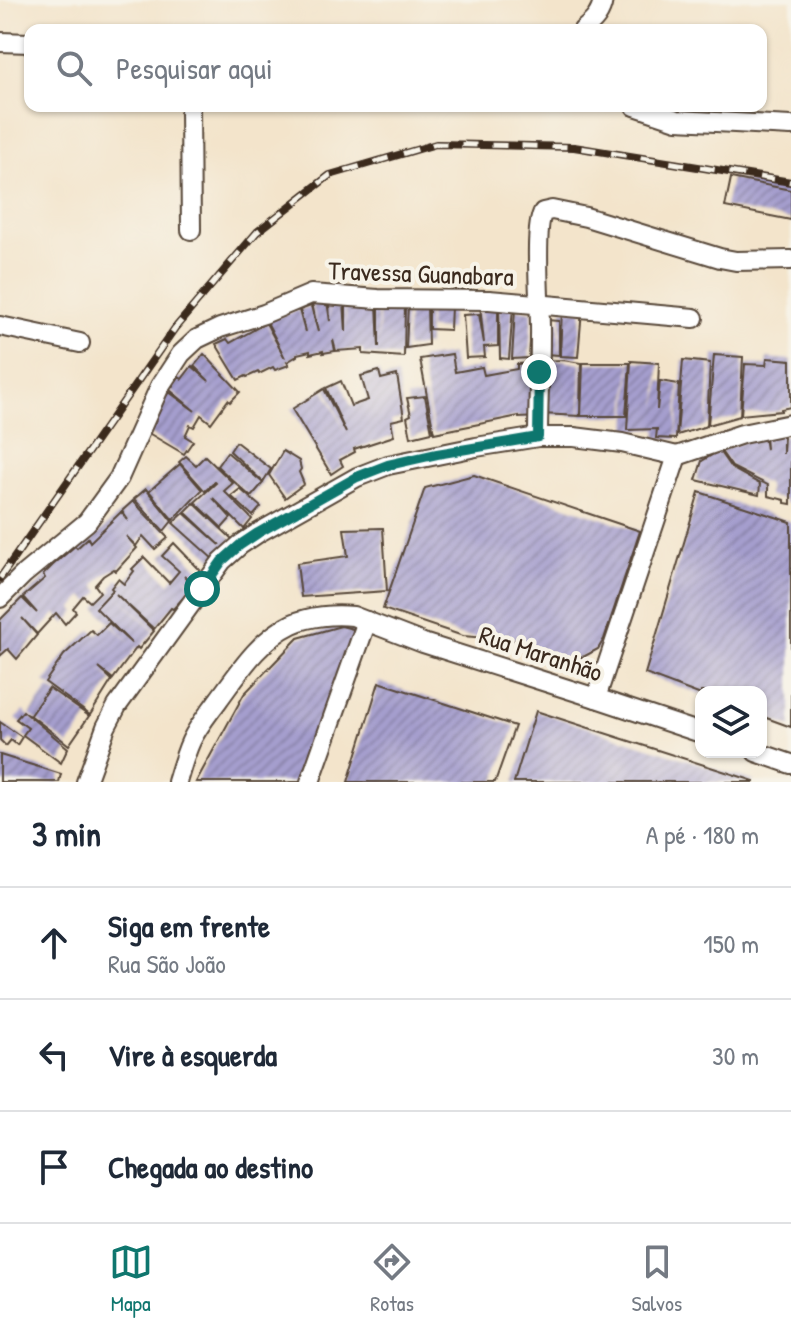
<!DOCTYPE html>
<html lang="pt">
<head>
<meta charset="utf-8">
<style>
  :root { --surface:#fff; --page:#f6f6f7; --text:#1f2937; --muted:#747a83; --line:#e0e1e3; --accent:#0f766e }
  body { margin:0; font-family:"Patrick Hand",sans-serif; background:var(--page); color:var(--text) }
  .controls { position:absolute; right:24px; bottom:24px; display:grid; overflow:hidden; border-radius:16px; box-shadow:0 2px 6px #0004 }
  .controls button { width:72px; height:72px; display:grid; place-items:center; padding:0; border:0; border-bottom:2px solid var(--line); background:var(--surface); color:var(--text); font:40px sans-serif }
  .stop { position:absolute; width:24px; height:24px; margin:-18px; border:6px solid #0f766e; border-radius:50%; background:#fff }
  .stop.end { background:#0f766e; border-color:#fff; box-shadow:0 2px 8px #0008 }
  .list { margin:0; padding:0; list-style:none }
  h2 { display:flex; justify-content:space-between; align-items:center; height:104px; margin:0; padding:0 32px; font-size:34px }
  h2 small { font-size:26px; font-weight:400; color:var(--muted) }
  .list li { display:grid; grid-template-columns:52px 1fr auto; gap:24px; align-items:center; box-sizing:border-box; height:112px; padding:0 32px; border-top:2px solid var(--line) }
  .list b { display:block; font-size:30px; white-space:nowrap }
  .list p { margin:0; font-size:26px; white-space:nowrap; color:var(--muted) }
  .list em { font-size:26px; font-style:normal; color:var(--muted) }
  .icon { flex:none; width:44px; height:44px; fill:none; stroke:currentColor; stroke-width:2; stroke-linecap:round; stroke-linejoin:round }
  .map { position:relative; flex:none; width:791px; height:782px; overflow:hidden }
  .search { position:absolute; background:var(--surface); box-shadow:0 2px 6px #0004; left:24px; right:24px; top:24px; height:88px; display:flex; align-items:center; gap:20px; box-sizing:border-box; padding:0 28px; border-radius:16px; color:var(--muted); font-size:30px }
  .sheet { height:440px; background:var(--surface) }
  nav { display:flex; justify-content:space-around; align-items:center; box-sizing:border-box; height:112px; border-top:2px solid var(--line); background:var(--surface); font-size:22px; color:var(--muted) }
  nav a { display:grid; justify-items:center; gap:4px }
  nav .on { color:var(--accent) }
  .map>svg:first-child { display:block }
  .building { fill:url(#building-hatch) }
  .lines { fill:none; stroke-linecap:round; stroke-linejoin:round }
  .minor-casing { stroke:#574638; stroke-width:22 }
  .minor { stroke:#fff; stroke-width:18 }
  .rail-casing { stroke:#3b2a1e; stroke-width:8 }
  .rail { stroke:#f7f3e8; stroke-width:5; stroke-dasharray:15; stroke-linecap:butt }
  .route { stroke:#0f766e; stroke-width:10 }
  .labels { text-anchor:middle; dominant-baseline:central; stroke-width:8; stroke-linejoin:round; paint-order:stroke }
  .street-label { font-size:26px; fill:#3b2a1e; stroke:#f7f3e8 }
</style>
</head>
<body>
<div class="map">
<svg width="791" height="782" viewBox="0 0 791 782">
  <defs>
    <pattern id="building-hatch" width="6" height="6" patternUnits="userSpaceOnUse" patternTransform="scale(2)"><rect width="6" height="6" fill="#a59ece"/><path d="M-1 1l2-2M0 6l6-6M5 7l2-2" fill="none" stroke="#8881a7"/></pattern>
  </defs>
  <rect width="100%" height="100%" fill="#f7f3e8"/>
  <filter id="ink" filterUnits="userSpaceOnUse"><feTurbulence type="fractalNoise" baseFrequency=".0125" numOctaves="2"/><feDisplacementMap in="SourceGraphic" scale="16" xChannelSelector="R" yChannelSelector="G"/><feConvolveMatrix kernelMatrix="1 2 1 2 8 2 1 2 1" color-interpolation-filters="sRGB"/></filter>
  <filter id="wash" filterUnits="userSpaceOnUse"><feTurbulence type="fractalNoise" baseFrequency=".006" numOctaves="4" result="noise"/><feDisplacementMap in="SourceGraphic" scale="32" xChannelSelector="R" yChannelSelector="G"/><feGaussianBlur stdDeviation="1.8" result="paint"/><feColorMatrix in="noise" values="0 0 0 0 0 0 0 0 0 0 0 0 0 0 0 0 0 1.4 0 .05"/><feComposite in="paint" operator="in"/></filter>
  <g filter="url(#wash)">
    <rect width="100%" height="100%" fill="#f3e4cb"/>
    <g id="blocks">
      <g class="building">
        <path d="M731,178L791,190V220L725,207Z"/>
        <path d="M327,301L330,321L329,302H344L346,332V302L377,304L379,347V304L405,305L404,357L363,354V349L336,351L333,340L335,351L323,353V351L310,354V351L297,354V356L287,362L289,365L275,370L273,367L259,374L258,372L247,377L246,376L238,380L216,344L227,339L230,343L266,323L285,358L266,320L299,310L305,332L300,310L311,306L318,332L312,303Z"/>
        <path d="M429,304L451,306L450,330L429,329Z"/>
        <path d="M408,305H427L428,345L406,348Z"/>
        <path d="M480,305L498,307V346L484,347L485,357L466,358L463,315L479,314L484,343Z"/>
        <path d="M499,306L513,307L509,359L500,358Z"/>
        <path d="M515,309L532,312L529,358L512,359Z"/>
        <path d="M562,309L582,310L578,357L560,356Z"/>
        <path d="M546,320L559,321V355L545,354Z"/>
        <path d="M204,354L240,392L230,402L228,400L211,423L201,415L194,427L190,425L185,436L193,441L184,454L145,431L160,403L169,392L195,411L170,390L179,377L182,379L192,366L209,381L194,366Z"/>
        <path d="M452,354L455,372L482,367L484,375L517,369V364L537,363V417L519,418V416L434,433L420,359Z"/>
        <path d="M714,355L743,357L740,416L708,425Z"/>
        <path d="M767,358L791,360V407L781,409V411L741,415L745,364L766,365Z"/>
        <path d="M563,360L581,363L580,416L541,414L542,361Z"/>
        <path d="M683,360L710,363L707,426L677,435Z"/>
        <path d="M631,361L659,363L657,410L660,381L679,384L676,439L656,438L657,429L627,430Z"/>
        <path d="M583,363H630L626,416H581Z"/>
        <path d="M379,371L381,379L397,375L404,418L391,421L394,436L354,449L355,452L340,460L343,466L331,474L292,409L324,389L346,433L326,388L341,381L351,406L368,400L361,376Z"/>
        <path d="M425,396L432,432L411,437L407,417L411,415L407,398Z"/>
        <path d="M783,435V454L784,435H791V504L785,503V500L768,496V485L732,467L720,450L745,441L764,437L766,449L765,436Z"/>
        <path d="M236,442L271,469L263,482L230,451Z"/>
        <path d="M283,451L299,461L301,469L299,472L304,484L285,498L269,475Z"/>
        <path d="M719,451L731,468L760,484L759,495L696,480L702,461Z"/>
        <path d="M227,452L263,483L251,497L217,466Z"/>
        <path d="M186,456L196,465L205,456L233,483L224,491L252,519L244,529L213,498L231,518L222,528L195,502L216,483L215,482L205,491L179,462Z"/>
        <path d="M180,464L202,490L173,520L149,491Z"/>
        <path d="M474,475L640,531L604,639L598,649L585,656L572,660L497,634L486,638L463,636L383,609L425,488Z"/>
        <path d="M146,489L172,521L164,531L134,499Z"/>
        <path d="M240,489L261,507L253,516L231,496Z"/>
        <path d="M699,492L791,522V727L761,716V692H701V695L645,674Z"/>
        <path d="M133,501L168,538L155,549L143,536L136,546L126,536L137,548L116,571L114,569L103,576L95,585L100,592L90,602L83,596L73,608L76,612L65,624L56,613L37,634L22,618L37,635L17,659L8,649L0,656V620L22,598L37,613L23,597L45,578L43,575L53,565L75,546L77,548L88,538L90,542L121,512L128,520L122,511Z"/>
        <path d="M194,503L232,539L226,550L214,560L173,523L184,513L220,545L185,512Z"/>
        <path d="M383,528L387,591L301,597L297,563L348,556L344,529Z"/>
        <path d="M174,543L200,570L191,581L184,576L194,586L173,609L171,608L154,629L116,594L154,631L139,649L137,647L113,679L99,668L112,680L90,715L45,682L64,655L91,630L97,635L109,623L132,644L96,608L113,590L111,588L118,579L124,584L134,571L132,569L144,557L169,583L179,571L162,556Z"/>
        <path d="M341,626L357,630L302,782H196L244,694L298,638Z"/>
        <path d="M379,682L515,726L495,782H348Z"/>
        <path d="M49,688L89,716L69,745L30,715Z"/>
        <path d="M23,711L68,748L61,763L23,735L28,728L16,719Z"/>
        <path d="M536,711L754,781V782H514Z"/>
        <path d="M0,722L22,737L17,745L11,740L6,746L0,740Z"/>
        <path d="M0,755L61,774L59,782H0Z"/>
      </g>
    </g>
  </g>
  <g filter="url(#ink)">
    <use href="#blocks" fill-opacity="0" stroke="#574638" stroke-width="2"/>
    <g class="lines">
      <g class="minor-casing">
        <g id="minor">
          <path d="M583,30C594,21 601,14 603,0"/>
          <path d="M0,42L30,43"/>
          <path d="M190,106L191,230"/>
          <path d="M635,106L677,120L791,126"/>
          <path d="M0,326L80,343"/>
          <path d="M538,437C538,403 540,370 540,336C541,311 533,229 543,212L552,210L586,217L720,258L736,261L791,260"/>
          <path d="M677,456L742,434L791,424"/>
          <path d="M0,598L24,574L87,522L119,478L160,386L181,354L197,339L220,328L264,314L311,294L378,299L489,300L694,318"/>
          <path d="M596,698L677,456"/>
          <path d="M756,752L791,764"/>
          <path d="M86,782L106,727L117,706L222,561L240,545L258,533L357,477L388,465L476,447L538,437H574L622,443L677,456"/>
          <path d="M177,782C181,769 185,754 191,741C198,726 209,713 219,699C239,672 260,639 292,624C310,616 334,614 353,616L423,643L596,698L701,733"/>
          <path d="M310,782L367,621"/>
        </g>
      </g>
      <use href="#minor" class="minor"/>
      <g class="rail-casing">
        <path id="rail" d="M0,578L175,328L257,232L330,175L436,144L574,147L791,182"/>
      </g>
      <use href="#rail" class="rail"/>
    </g>
  </g>
  <g class="lines" filter="url(#ink)">
    <path class="route" d="M202,589L222,561L240,545L258,533L357,477L388,465L437,454L538,437L539,372"/>
  </g>
  <g class="labels">
    <g class="street-label">
      <text transform="translate(421 273) rotate(2)">Travessa Guanabara</text>
      <text transform="translate(541 653) rotate(18)">Rua Maranhão</text>
    </g>
  </g>
</svg>
<div class="controls">
<button><svg class="icon" aria-label="layers" viewBox="0 0 24 24"><path d="M12 4l9 5-9 5-9-5zM3 14l9 5 9-5"/></svg></button>
</div>
<div class="stop" style="left:202px;top:589px"></div>
<div class="stop end" style="left:539px;top:372px"></div>
<div class="search"><svg class="icon" aria-label="search" viewBox="0 0 24 24"><circle cx="10" cy="10" r="6"/><path d="M15 15l6 6"/></svg>Pesquisar aqui</div>
</div>
<section class="sheet">
<h2>3 min<small>A pé · 180 m</small></h2>
<ul class="list">
<li><svg class="icon" aria-label="ahead" viewBox="0 0 24 24"><path d="M12 20V5M6 11l6-6 6 6"/></svg><div><b>Siga em frente</b><p>Rua São João</p></div><em>150 m</em></li>
<li><svg class="icon" aria-label="left" viewBox="0 0 24 24"><path d="M17 20v-9H6M10 6l-5 5 5 5"/></svg><div><b>Vire à esquerda</b></div><em>30 m</em></li>
<li><svg class="icon" aria-label="arrive" viewBox="0 0 24 24"><path d="M6 21V4h12l-3 4 3 4H6"/></svg><div><b>Chegada ao destino</b></div></li>
</ul>
</section>
<nav>
<a class="on"><svg class="icon" aria-label="map" viewBox="0 0 24 24"><path d="M3 6l6-2 6 2 6-2v14l-6 2-6-2-6 2zM9 4v14M15 6v14"/></svg>Mapa</a>
<a><svg class="icon" aria-label="directions" viewBox="0 0 24 24"><path d="M12 3l9 9-9 9-9-9zM9 14v-3h6M13 9l2 2-2 2"/></svg>Rotas</a>
<a><svg class="icon" aria-label="saved" viewBox="0 0 24 24"><path d="M7 4h10v16l-5-4-5 4z"/></svg>Salvos</a>
</nav>
</body>
</html>
